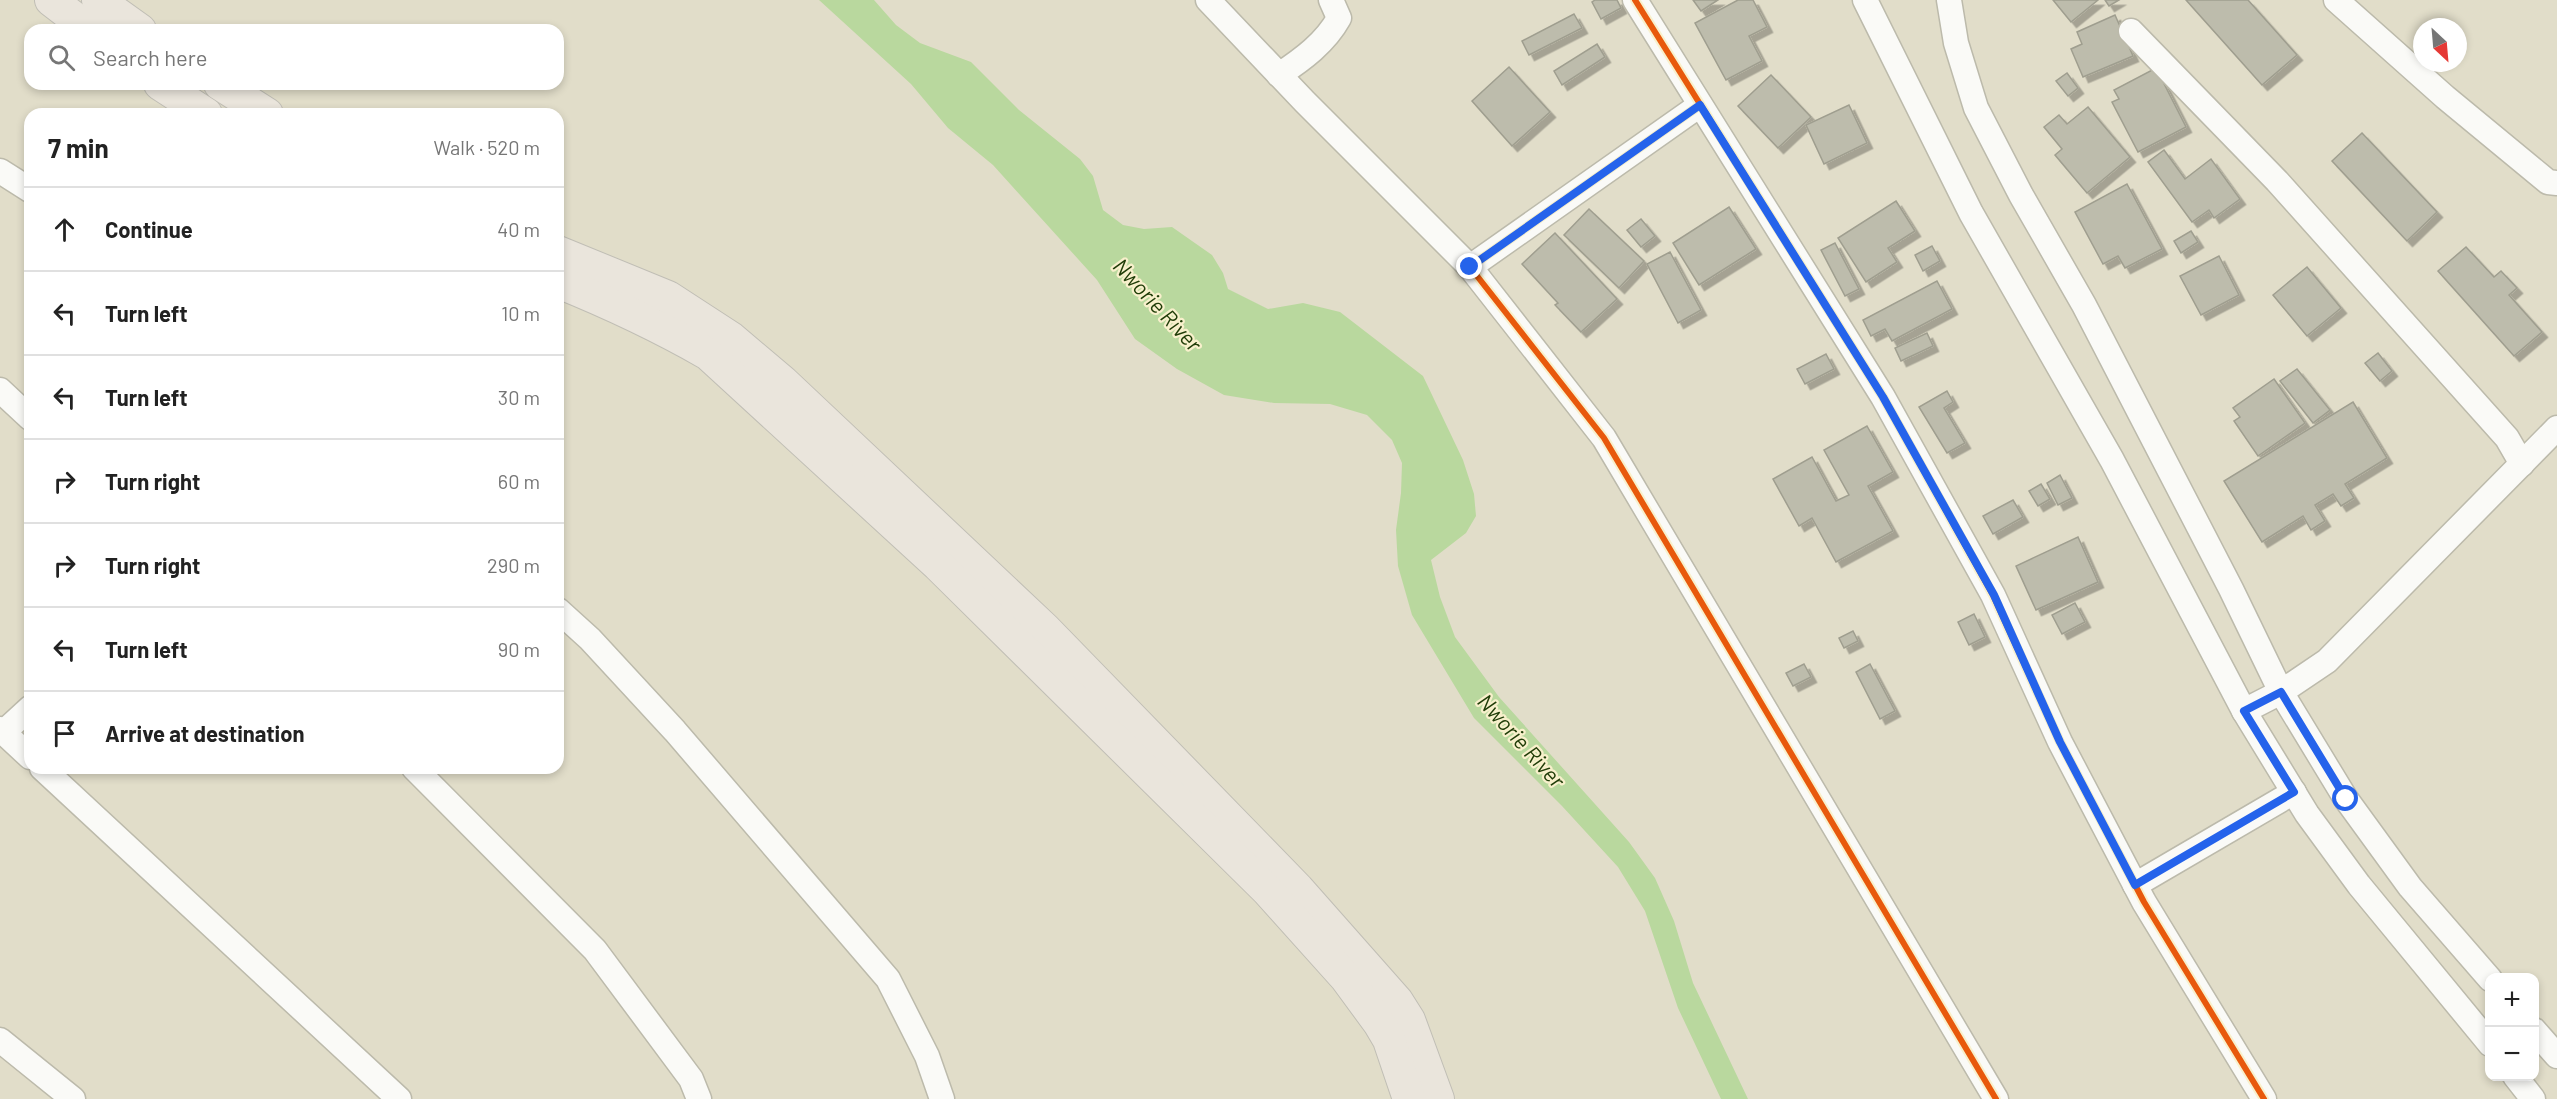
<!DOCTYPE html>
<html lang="en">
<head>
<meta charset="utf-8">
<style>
  :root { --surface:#fff; --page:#f2f2f2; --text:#222; --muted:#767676; --line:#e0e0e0 }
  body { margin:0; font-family:Barlow,sans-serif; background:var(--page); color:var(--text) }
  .controls { position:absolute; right:18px; bottom:18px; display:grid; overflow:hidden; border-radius:12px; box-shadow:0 3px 9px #0003 }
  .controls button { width:54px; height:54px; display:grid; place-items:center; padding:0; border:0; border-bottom:2px solid var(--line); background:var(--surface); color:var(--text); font:30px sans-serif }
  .compass { position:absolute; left:2413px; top:18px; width:54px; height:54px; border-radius:50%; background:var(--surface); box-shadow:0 3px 9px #0003; rotate:154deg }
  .stop { position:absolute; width:18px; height:18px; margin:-14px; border:4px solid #2563eb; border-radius:50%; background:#fff }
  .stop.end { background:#2563eb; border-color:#fff; box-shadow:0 2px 6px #0008 }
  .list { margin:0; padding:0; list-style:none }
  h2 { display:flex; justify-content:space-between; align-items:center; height:78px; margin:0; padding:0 24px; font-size:26px }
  h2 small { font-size:20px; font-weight:400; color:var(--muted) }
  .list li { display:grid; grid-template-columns:39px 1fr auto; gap:18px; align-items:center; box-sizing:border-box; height:84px; padding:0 24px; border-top:2px solid var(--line) }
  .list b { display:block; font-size:22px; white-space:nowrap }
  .list em { font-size:20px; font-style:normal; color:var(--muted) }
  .icon { flex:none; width:33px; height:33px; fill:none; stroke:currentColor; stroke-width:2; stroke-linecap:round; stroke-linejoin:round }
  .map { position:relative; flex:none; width:2557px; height:1099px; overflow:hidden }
  .search { position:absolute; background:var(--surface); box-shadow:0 3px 9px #0003; left:24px; top:24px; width:540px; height:66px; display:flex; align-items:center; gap:15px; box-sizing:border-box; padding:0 21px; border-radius:18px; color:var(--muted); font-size:22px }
  .panel { position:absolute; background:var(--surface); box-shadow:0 3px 9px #0003; left:24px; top:108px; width:540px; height:666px; border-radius:18px }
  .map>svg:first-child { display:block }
  .water { fill:#b9d89e }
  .building { fill:#bdbcac; stroke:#9f9e8f; stroke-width:1.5; filter:url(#shadow) }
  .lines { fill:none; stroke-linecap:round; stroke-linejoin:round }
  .minor-casing { stroke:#bcbaab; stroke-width:27 }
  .major-casing { stroke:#c0beb5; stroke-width:34 }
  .minor { stroke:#fafaf7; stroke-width:24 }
  .major { stroke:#eae5dc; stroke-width:32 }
  .cycleway-casing { stroke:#f8f0cc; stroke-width:10 }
  .cycleway { stroke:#e8590c; stroke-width:6 }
  .route { stroke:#2563eb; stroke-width:8 }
  .labels { text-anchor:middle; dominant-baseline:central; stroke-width:4.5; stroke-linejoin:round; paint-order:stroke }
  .water-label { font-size:22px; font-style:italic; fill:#203d08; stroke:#f8f0cc }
</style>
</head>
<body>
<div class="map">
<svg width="2557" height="1099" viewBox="0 0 2557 1099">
  <defs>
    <filter id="shadow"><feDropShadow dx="5.5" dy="5.5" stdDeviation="0" flood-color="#0004"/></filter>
  </defs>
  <rect width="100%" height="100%" fill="#e1ddc9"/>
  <path class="water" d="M819,0H874L896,25L920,43L971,62L1019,110L1080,159L1093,176L1103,210L1123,225L1144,229L1172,227L1212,255L1223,273L1228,289L1268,309L1303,303L1340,312L1423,376L1463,460L1474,494L1476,516L1466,533L1431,560L1440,597L1455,637L1499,697L1629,842L1655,878L1674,921L1693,983L1748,1099H1721L1678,1008L1645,911L1618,867L1562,806L1474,718L1412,615L1398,566L1396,530L1401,493L1402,463L1392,440L1367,415L1330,404L1274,403L1224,395L1177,369L1135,339L1097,280L993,165L948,128L911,84Z"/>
  <g class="building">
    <path d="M1595,0H1617L1621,8L1601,19L1592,2Z"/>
    <path d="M1693,0H1718L1701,11Z"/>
    <path d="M1738,0H1753L1767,27L1749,36L1762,61L1726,80L1695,23Z"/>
    <path d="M2053,0H2098L2071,22Z"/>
    <path d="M2105,0H2119L2109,6Z"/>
    <path d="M2186,0H2248L2297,55L2262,85Z"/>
    <path d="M1574,14L1582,28L1529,55L1522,41Z"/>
    <path d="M2115,15L2133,56L2083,77L2071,49L2082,44L2077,32Z"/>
    <path d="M1597,44L1605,57L1562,85L1554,71Z"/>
    <path d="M1509,67L1550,112L1512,146L1472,101Z"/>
    <path d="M2156,68L2186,127L2138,152L2112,102L2119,99L2114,90Z"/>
    <path d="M2067,73L2078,88L2068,96L2056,81Z"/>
    <path d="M1771,75L1811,117L1778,148L1738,106Z"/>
    <path d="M1849,105L1867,143L1824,164L1806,125Z"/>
    <path d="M2088,107L2130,157L2087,193L2055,155L2062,149L2044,127L2059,115L2067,124Z"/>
    <path d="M2362,133L2437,212L2407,241L2332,161Z"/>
    <path d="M2164,150L2185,179L2211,159L2240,199L2214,218L2209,210L2192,222L2148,162Z"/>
    <path d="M2127,184L2162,249L2125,268L2118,256L2103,264L2075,212Z"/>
    <path d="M1896,201L1915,231L1888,248L1897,262L1866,282L1838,238Z"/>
    <path d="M1729,207L1756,249L1699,285L1673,243Z"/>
    <path d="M1589,209L1644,261L1619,288L1564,235Z"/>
    <path d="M1641,219L1655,236L1641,247L1627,230Z"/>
    <path d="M2191,231L2198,242L2181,253L2174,241Z"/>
    <path d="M1555,233L1617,299L1581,332L1555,305L1558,303L1522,264Z"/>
    <path d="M1835,243L1859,289L1845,296L1821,250Z"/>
    <path d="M1932,246L1940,261L1923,271L1915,255Z"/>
    <path d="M2466,247L2494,277L2501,271L2517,288L2509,295L2542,332L2514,356L2438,271Z"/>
    <path d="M1670,252L1701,310L1678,323L1647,264Z"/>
    <path d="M2219,256L2239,295L2201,315L2180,276Z"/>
    <path d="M2307,267L2341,308L2307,336L2273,295Z"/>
    <path d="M1937,281L1952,309L1892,341L1885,329L1871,336L1863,320Z"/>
    <path d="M1927,333L1933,346L1901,361L1895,348Z"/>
    <path d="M2378,353L2392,371L2380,381L2365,363Z"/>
    <path d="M1826,354L1834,369L1805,384L1797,369Z"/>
    <path d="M2297,369L2330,410L2313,423L2280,381Z"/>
    <path d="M2274,379L2305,423L2258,456L2234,421L2240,417L2233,408Z"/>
    <path d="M1947,391L1953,402L1944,408L1965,443L1947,453L1919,407Z"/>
    <path d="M2353,402L2387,458L2345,484L2354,498L2341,506L2333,494L2315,505L2325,521L2311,530L2303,516L2262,542L2224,481Z"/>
    <path d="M1867,426L1893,472L1868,486L1893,531L1836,562L1812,518L1799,526L1773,479L1812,457L1836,501L1849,495L1824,450Z"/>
    <path d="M2060,475L2072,498L2058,505L2047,483Z"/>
    <path d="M2041,484L2050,499L2038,506L2029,491Z"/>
    <path d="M2013,500L2023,517L1993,534L1983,516Z"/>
    <path d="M2078,537L2098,582L2036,610L2016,566Z"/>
    <path d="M2075,603L2085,622L2062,634L2052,615Z"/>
    <path d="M1974,614L1985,637L1969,645L1958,622Z"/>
    <path d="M1853,631L1858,641L1844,648L1839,638Z"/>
    <path d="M1804,664L1811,677L1793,686L1786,673Z"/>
    <path d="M1870,664L1895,711L1880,719L1856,672Z"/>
  </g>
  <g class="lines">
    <g class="minor-casing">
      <g id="minor">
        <path d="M1208,0L1305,102L1470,267"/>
        <path d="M1635,0L1883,397L1993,595L2060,742L2144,902L2264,1099"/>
        <path d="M1865,0L1971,213L2112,460L2244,711L2307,814L2359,885L2490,1044"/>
        <path d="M1949,0L1956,43L1976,108L2021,195L2084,305L2231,589L2281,692L2346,799L2410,887L2490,979"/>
        <path d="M2336,0L2445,97L2548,182L2557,183"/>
        <path d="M2131,31L2277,181L2507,438L2522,464"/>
        <path d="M1279,75C1303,59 1325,43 1339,18L1331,0"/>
        <path d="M1700,105L1470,267L1604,438L1996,1099"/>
        <path d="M0,171L30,190"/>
        <path d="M0,390L30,418"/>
        <path d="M558,610L590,639L675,731L888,979L927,1056L942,1099"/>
        <path d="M2244,711L2281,692L2327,661L2557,428"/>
        <path d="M0,729L30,757"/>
        <path d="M4,732L30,708"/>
        <path d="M42,768L399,1099"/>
        <path d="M414,768L595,950L691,1079L699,1099"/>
        <path d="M2135,885L2294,792"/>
        <path d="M2534,1030L2557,1056"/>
        <path d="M0,1040L73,1099"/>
        <path d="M2515,1076L2533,1099"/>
      </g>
    </g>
    <g class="major-casing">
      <g id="major">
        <path d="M51,0L90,30"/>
        <path d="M98,0L140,30"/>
        <path d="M160,84L206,114"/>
        <path d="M220,84L267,114"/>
        <path d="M558,252L668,297L731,338L783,382L1045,629L1298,889L1397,1001L1409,1020L1438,1099"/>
        <path d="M558,282C610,303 659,326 708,354L938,565L1267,890L1346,978L1379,1023L1389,1040L1409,1099"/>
      </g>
    </g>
    <use href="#minor" class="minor"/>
    <use href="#major" class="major"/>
    <g class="cycleway-casing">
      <g id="cycleway">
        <path d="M1635,0L1883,397L1993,595L2060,742L2144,902L2264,1099"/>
        <path d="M1700,105L1470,267L1604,438L1996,1099"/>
      </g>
    </g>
    <use href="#cycleway" class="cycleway"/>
  </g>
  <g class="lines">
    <path class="route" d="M1470,267L1700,105L1883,397L1994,595L2060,742L2135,885L2294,792L2244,711L2281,692L2346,799"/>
  </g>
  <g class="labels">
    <g class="water-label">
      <text transform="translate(1158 304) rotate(47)">Nworie River</text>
      <text transform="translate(1522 740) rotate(48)">Nworie River</text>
    </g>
  </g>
</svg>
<div class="controls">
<button>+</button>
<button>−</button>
</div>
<svg class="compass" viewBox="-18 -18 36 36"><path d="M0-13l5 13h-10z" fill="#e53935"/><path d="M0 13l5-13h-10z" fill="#767676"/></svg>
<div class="stop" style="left:2346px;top:799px"></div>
<div class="stop end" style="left:1470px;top:267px"></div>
<div class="search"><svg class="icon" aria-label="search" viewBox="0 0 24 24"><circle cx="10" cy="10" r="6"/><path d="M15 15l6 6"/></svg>Search here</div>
<section class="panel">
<h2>7 min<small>Walk · 520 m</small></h2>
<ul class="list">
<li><svg class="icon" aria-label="ahead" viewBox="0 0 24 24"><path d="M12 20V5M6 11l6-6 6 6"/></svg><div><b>Continue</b></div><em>40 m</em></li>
<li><svg class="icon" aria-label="left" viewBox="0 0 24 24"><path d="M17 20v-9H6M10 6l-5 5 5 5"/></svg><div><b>Turn left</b></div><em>10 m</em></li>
<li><svg class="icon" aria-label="left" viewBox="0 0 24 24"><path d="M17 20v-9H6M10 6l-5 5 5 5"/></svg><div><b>Turn left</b></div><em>30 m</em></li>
<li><svg class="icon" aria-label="right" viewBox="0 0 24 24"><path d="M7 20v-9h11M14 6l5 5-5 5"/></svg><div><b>Turn right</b></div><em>60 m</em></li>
<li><svg class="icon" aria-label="right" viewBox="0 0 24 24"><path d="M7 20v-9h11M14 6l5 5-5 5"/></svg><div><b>Turn right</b></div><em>290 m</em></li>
<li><svg class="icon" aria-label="left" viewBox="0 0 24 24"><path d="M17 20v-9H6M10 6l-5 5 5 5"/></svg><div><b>Turn left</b></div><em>90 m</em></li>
<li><svg class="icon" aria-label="arrive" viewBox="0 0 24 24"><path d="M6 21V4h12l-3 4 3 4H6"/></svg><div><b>Arrive at destination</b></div></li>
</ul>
</section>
</div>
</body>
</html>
